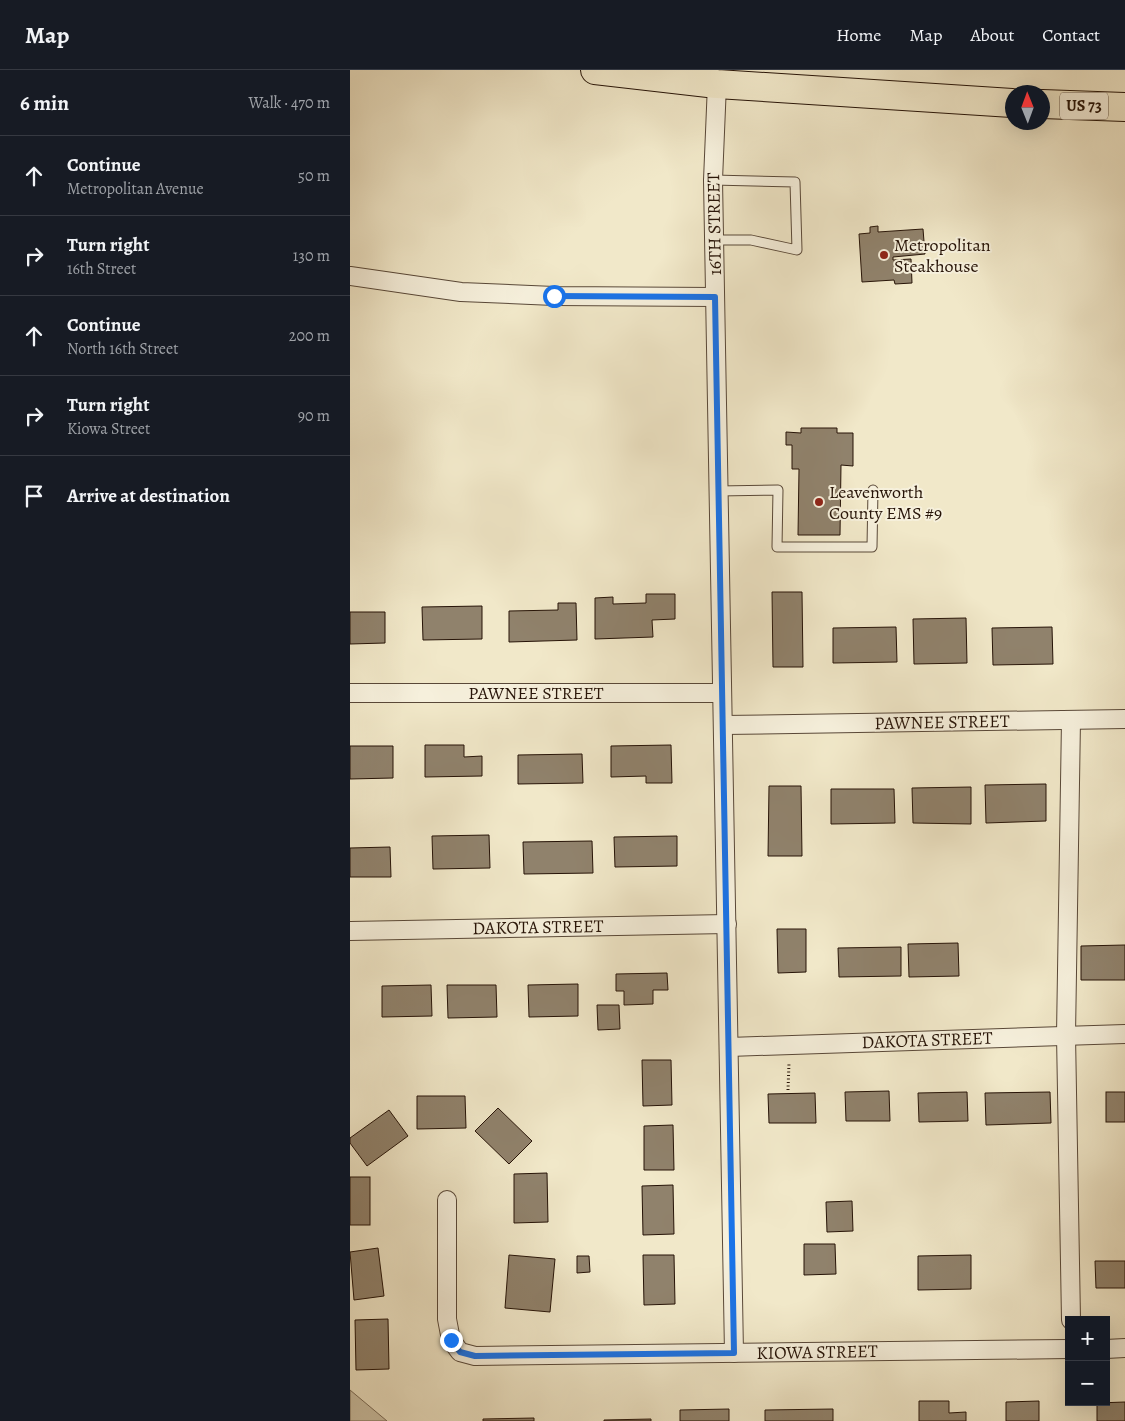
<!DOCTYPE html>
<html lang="en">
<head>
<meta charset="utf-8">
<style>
  :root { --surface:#171b24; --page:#242831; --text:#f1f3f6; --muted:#9ea1a6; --line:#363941 }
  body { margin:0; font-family:Alegreya,serif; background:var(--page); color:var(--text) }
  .controls { position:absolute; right:15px; bottom:15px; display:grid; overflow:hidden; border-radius:0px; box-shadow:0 5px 20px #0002 }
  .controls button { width:45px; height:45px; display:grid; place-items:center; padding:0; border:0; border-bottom:1px solid var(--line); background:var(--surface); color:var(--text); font:25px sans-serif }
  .compass { position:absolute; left:655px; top:15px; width:45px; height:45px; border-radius:50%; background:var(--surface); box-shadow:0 5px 20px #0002; rotate:359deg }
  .stop { position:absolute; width:15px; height:15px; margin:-11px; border:4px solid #1a73e8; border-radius:50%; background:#fff }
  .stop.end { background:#1a73e8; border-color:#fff; box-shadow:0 1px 5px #0008 }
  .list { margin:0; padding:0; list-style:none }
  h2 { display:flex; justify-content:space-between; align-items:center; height:65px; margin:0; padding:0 20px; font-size:21px }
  h2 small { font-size:16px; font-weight:400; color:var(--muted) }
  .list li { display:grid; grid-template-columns:32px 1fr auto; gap:15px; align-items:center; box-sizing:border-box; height:80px; padding:0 20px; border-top:1px solid var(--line) }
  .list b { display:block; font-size:19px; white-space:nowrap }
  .list p { margin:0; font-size:16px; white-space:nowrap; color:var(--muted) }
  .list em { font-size:16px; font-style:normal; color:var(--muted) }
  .icon { flex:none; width:28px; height:28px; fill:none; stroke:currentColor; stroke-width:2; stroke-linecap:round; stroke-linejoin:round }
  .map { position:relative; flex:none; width:775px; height:1351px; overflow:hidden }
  header { display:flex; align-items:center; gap:30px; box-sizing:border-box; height:70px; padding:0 25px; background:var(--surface); border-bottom:1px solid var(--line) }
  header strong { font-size:24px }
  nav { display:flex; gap:28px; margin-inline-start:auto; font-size:18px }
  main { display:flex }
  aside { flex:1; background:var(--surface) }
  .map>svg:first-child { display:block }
  .green { fill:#cec4a8; stroke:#7a6c58 }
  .building { fill:#90826c; stroke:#261307 }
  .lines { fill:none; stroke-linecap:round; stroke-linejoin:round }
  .lane-casing { stroke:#594838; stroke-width:11 }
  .street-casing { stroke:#594838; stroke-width:20 }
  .highway-casing { stroke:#261307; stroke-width:30 }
  .path { stroke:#261307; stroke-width:3; stroke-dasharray:1 2.5; stroke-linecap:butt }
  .lane { stroke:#f6f0dc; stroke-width:9 }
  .street { stroke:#f6f0dc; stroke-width:18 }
  .highway { stroke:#f1e8c9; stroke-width:28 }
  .route { stroke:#1a73e8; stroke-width:6 }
  .poi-dot { fill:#8f2418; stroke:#f6f0dc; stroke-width:2 }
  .labels { text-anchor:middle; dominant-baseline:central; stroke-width:4; stroke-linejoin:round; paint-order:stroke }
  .shield { fill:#f6f0dc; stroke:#645547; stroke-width:1 }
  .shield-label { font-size:16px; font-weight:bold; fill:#261307 }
  .street-label { font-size:18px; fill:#261307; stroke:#f6f0dc }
  .poi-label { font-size:18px; fill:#261307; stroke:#f6f0dc; text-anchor:start }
</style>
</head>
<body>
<header>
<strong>Map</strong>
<nav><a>Home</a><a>Map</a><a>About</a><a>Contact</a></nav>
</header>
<main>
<aside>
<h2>6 min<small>Walk · 470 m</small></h2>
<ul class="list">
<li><svg class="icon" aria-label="ahead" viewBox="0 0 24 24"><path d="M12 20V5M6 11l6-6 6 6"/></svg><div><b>Continue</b><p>Metropolitan Avenue</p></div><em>50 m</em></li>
<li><svg class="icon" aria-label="right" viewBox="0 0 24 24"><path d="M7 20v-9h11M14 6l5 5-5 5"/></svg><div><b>Turn right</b><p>16th Street</p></div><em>130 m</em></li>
<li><svg class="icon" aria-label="ahead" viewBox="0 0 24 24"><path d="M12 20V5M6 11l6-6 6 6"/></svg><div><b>Continue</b><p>North 16th Street</p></div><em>200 m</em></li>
<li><svg class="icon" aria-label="right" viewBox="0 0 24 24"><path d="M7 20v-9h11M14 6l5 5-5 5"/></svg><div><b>Turn right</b><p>Kiowa Street</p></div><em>90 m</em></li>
<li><svg class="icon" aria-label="arrive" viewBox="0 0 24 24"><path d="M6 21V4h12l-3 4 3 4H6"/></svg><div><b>Arrive at destination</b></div></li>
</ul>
</aside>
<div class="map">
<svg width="775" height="1351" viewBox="0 0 775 1351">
  <rect width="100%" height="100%" fill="#f1e8c9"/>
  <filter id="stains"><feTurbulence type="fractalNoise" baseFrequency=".004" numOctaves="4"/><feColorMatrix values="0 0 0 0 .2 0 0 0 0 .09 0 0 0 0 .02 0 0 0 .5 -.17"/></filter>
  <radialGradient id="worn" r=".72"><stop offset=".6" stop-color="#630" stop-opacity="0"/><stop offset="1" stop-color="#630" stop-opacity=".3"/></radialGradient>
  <path class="green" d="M0,1320L37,1351H0Z"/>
  <g class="building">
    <path d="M528,156V162L573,159L575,184L543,187V190L561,189L562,213L545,214L544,210L512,212L509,164L520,163V157Z"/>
    <path d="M451,358H487V363H503V396L491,395L490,465H448L449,399H442V375H436V362L451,363Z"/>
    <path d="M422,522H452L453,597H423Z"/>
    <path d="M296,524H325V549L302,550L303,567L245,569V528L263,527V534L296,533Z"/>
    <path d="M208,533H226L227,570L159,572V541L208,540Z"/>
    <path d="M132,536V569L73,570L72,537Z"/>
    <path d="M0,542H35V573L0,574Z"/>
    <path d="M616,548L617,593L564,594L563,549Z"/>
    <path d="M546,557L547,592L483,593V558Z"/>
    <path d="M702,557L703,594L643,595L642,558Z"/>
    <path d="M75,675H114V687L132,686V706L75,707Z"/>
    <path d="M321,675L322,713H296V706L261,707V676Z"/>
    <path d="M0,676H43V708L0,709Z"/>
    <path d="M232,684L233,713L168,714V685Z"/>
    <path d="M696,714V751L636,753L635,715Z"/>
    <path d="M419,716H451L452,786H418Z"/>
    <path d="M621,717V754L563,753L562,718Z"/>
    <path d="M481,719H544L545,753L481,754Z"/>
    <path d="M139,765L140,798L83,799L82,766Z"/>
    <path d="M327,766V796L265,797L264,767Z"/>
    <path d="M242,771L243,803L174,804L173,772Z"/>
    <path d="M40,777L41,807H0V778Z"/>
    <path d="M427,859H456V902L428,903Z"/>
    <path d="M608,873L609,906L559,907L558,874Z"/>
    <path d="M775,875V910H731V876Z"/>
    <path d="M551,877V906L489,907L488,878Z"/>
    <path d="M317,903L318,920H303V934L274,935V921H266V904Z"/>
    <path d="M228,914V946L179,947L178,915Z"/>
    <path d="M81,915L82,946L32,947V916Z"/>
    <path d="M97,915H146L147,947L98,948Z"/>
    <path d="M247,935H269L270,959L248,960Z"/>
    <path d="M292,990H321L322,1035L293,1036Z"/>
    <path d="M539,1021L540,1051H496L495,1022Z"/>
    <path d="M617,1022L618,1051L569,1052L568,1023Z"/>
    <path d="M700,1022L701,1053L636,1055L635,1023Z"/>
    <rect x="756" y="1022" width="19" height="30"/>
    <path d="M465,1023L466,1053H419L418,1024Z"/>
    <path d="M67,1026H115L116,1058L67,1059Z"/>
    <path d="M148,1038L182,1071L159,1094L125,1061Z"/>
    <path d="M39,1040L58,1066L17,1096L0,1073V1068Z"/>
    <path d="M323,1055L324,1100H294V1056Z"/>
    <path d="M197,1103L198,1152L164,1153V1104Z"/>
    <rect x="0" y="1107" width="20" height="48"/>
    <path d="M323,1115L324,1164L293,1165L292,1116Z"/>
    <path d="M502,1131L503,1161L477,1162L476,1132Z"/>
    <path d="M454,1174H485L486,1204L454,1205Z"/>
    <path d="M28,1178L34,1226L4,1230L0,1182Z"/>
    <path d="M159,1185L205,1189L200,1242L155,1238Z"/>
    <path d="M293,1185H324L325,1234L294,1235Z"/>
    <path d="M621,1185V1219L568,1220V1186Z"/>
    <path d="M227,1186H239L240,1202L227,1203Z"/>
    <path d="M745,1191H775V1218H746Z"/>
    <path d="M38,1249L39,1299L6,1300L5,1250Z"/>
    <path d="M569,1331H599V1343L616,1342V1351H569Z"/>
    <path d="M689,1331V1351H656V1332Z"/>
    <path d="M775,1332V1351H747V1333Z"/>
    <path d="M379,1339V1351H330V1340Z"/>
    <path d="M483,1339V1351H415V1340Z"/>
    <path d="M184,1348V1351H133V1349Z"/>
    <path d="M301,1349V1351H254V1350Z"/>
  </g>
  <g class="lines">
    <g class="lane-casing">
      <g id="lane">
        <path d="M363,110L445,112L447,180L401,170H364"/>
        <path d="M368,421L428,420L427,477H522L523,420"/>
      </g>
    </g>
    <g class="street-casing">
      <g id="street">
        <path d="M367,14L363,110L384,1283"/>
        <path d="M0,206L111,222L204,226L365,227"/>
        <path d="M0,623H372"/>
        <path d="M373,655L775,649"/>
        <path d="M0,861L377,854"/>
        <path d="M379,977L775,964"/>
        <path d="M97,1130V1249L101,1270L110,1282L125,1286L719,1279"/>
        <path d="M721,1250L716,965L721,650"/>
        <path d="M756,1279L775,1278"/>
      </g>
    </g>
    <g class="highway-casing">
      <g id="highway">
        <path d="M245,0L367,14L662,33"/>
        <path d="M692,34L775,37"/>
      </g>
    </g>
    <path class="path" d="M438,1020L439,993"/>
    <use href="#lane" class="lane"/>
    <use href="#street" class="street"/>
    <use href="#highway" class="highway"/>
  </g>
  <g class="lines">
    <path class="route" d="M101,1270L110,1282L125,1286L384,1283L365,227L204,226"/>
  </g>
  <g class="poi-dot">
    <circle cx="534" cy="185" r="5"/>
    <circle cx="469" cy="432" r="5"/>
  </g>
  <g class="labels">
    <rect class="shield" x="710" y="22.5" width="48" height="27" rx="4"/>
    <g class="shield-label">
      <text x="734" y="36">US 73</text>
    </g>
    <g class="street-label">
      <text transform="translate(364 154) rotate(-91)">16TH STREET</text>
      <text x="186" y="623">PAWNEE STREET</text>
      <text transform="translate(592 652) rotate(-1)">PAWNEE STREET</text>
      <text transform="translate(188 857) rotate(-1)">DAKOTA STREET</text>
      <text transform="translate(577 970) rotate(-2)">DAKOTA STREET</text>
      <text transform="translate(467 1282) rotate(-1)">KIOWA STREET</text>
    </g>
    <g class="poi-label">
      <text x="544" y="175">Metropolitan<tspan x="544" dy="21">Steakhouse</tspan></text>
      <text x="479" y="422">Leavenworth<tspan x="479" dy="21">County EMS #9</tspan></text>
    </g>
  </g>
  <rect width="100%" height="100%" filter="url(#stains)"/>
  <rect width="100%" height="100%" fill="url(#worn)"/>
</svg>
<div class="controls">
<button>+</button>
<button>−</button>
</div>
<svg class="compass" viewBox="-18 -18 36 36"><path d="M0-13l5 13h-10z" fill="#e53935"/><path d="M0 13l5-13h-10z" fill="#9ea1a6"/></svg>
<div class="stop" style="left:204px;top:226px"></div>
<div class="stop end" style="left:101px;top:1270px"></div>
</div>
</main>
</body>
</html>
